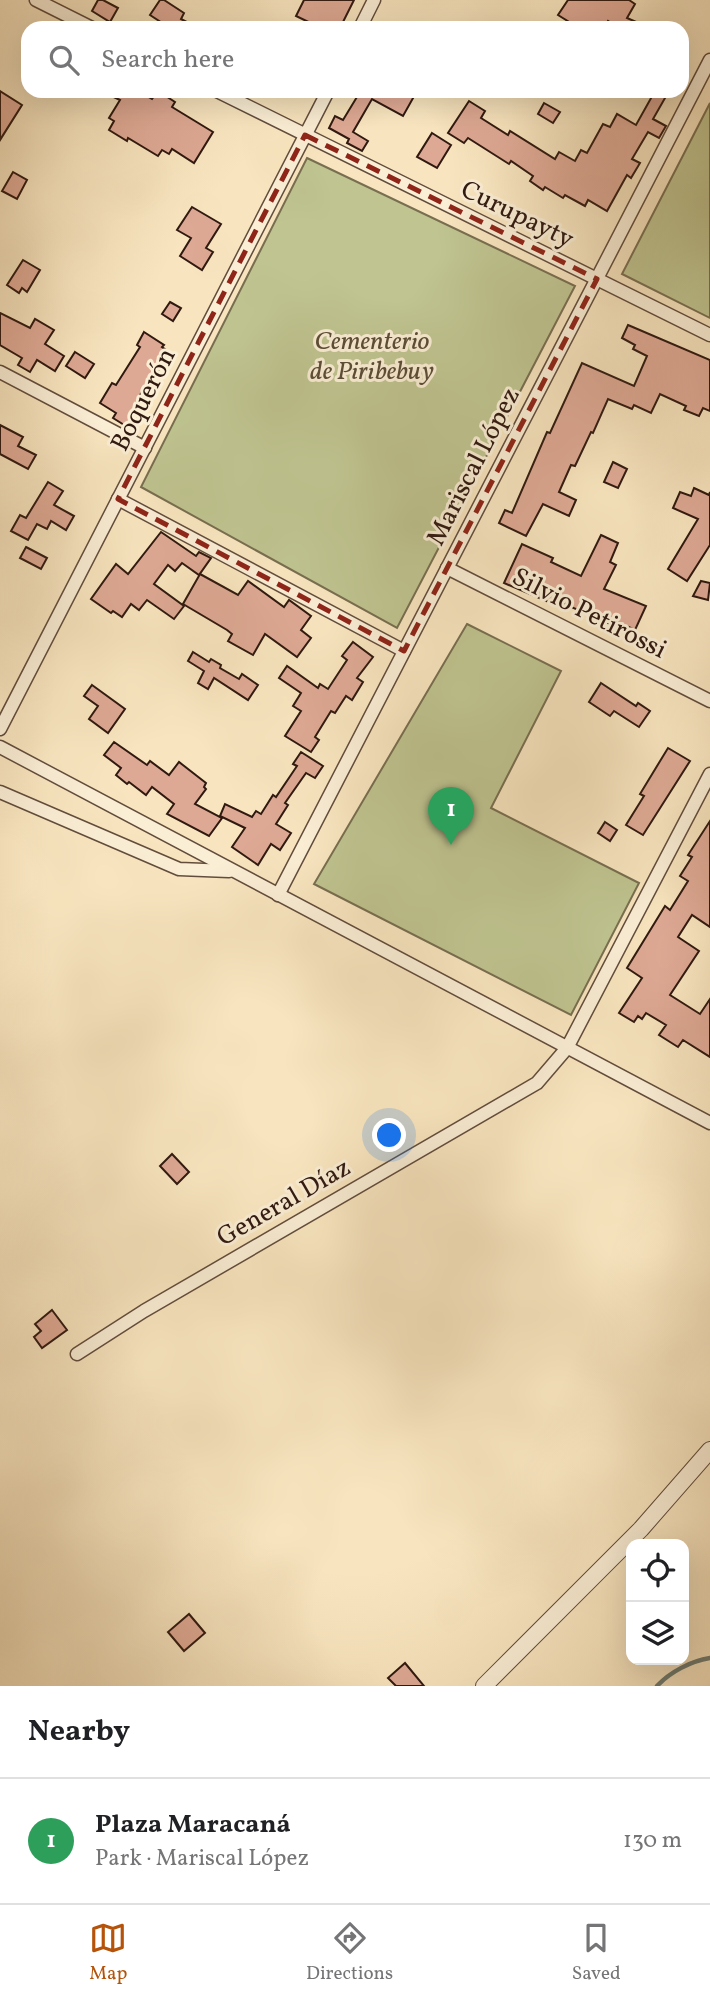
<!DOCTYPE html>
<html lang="en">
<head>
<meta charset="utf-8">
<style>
  :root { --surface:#fff; --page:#f6f6f6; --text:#202124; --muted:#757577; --line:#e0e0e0; --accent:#b45309 }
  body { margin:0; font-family:Vollkorn,serif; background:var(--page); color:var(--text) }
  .controls { position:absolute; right:21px; bottom:21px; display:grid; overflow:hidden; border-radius:14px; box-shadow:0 7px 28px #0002 }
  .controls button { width:63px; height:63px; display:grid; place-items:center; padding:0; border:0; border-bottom:2px solid var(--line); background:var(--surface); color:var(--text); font:35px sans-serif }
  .you { position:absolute; left:390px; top:1136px; width:24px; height:24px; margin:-18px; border:5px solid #fff; border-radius:50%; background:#1a73e8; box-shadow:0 0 0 10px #1a73e833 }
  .badge { display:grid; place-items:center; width:46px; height:46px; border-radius:50%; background:var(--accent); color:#fff; font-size:23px; font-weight:700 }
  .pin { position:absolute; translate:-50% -58px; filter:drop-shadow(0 2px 4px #0008) }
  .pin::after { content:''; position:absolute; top:37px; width:24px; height:21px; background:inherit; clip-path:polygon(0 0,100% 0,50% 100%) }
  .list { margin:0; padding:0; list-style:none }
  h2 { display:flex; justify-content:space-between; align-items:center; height:91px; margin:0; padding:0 28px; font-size:30px }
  h2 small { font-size:23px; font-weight:400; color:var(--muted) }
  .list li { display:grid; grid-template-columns:46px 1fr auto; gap:21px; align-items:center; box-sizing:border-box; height:126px; padding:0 28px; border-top:2px solid var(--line) }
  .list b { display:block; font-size:26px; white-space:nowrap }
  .list p { margin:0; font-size:23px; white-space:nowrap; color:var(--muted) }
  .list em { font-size:23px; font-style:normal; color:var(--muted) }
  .icon { flex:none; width:38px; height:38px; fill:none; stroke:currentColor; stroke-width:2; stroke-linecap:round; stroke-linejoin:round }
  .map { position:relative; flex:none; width:710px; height:1686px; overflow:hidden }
  .search { position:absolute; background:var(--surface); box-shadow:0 7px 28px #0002; left:21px; right:21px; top:21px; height:77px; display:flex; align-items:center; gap:18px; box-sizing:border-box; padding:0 24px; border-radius:21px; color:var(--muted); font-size:26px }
  .sheet { height:217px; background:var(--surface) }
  nav { display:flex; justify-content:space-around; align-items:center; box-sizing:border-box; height:98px; border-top:2px solid var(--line); background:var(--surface); font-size:19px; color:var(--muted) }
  nav a { display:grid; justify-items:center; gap:4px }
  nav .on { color:var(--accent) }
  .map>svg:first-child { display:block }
  .green { fill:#bfc490; stroke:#786e50; stroke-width:2 }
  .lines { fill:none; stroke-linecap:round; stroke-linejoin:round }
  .stream { stroke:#717d72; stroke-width:4.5 }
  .building { fill:#dea994; stroke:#301910; stroke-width:2 }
  .minor-casing { stroke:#624c3c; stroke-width:15 }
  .tertiary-casing { stroke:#624c3c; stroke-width:18 }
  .minor { stroke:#faeed5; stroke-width:12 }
  .tertiary { stroke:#faeed5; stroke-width:16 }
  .marked { fill:none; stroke:#8f2418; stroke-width:5; stroke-dasharray:14 9; stroke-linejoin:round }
  .labels { text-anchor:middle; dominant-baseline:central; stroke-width:6; stroke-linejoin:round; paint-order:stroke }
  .street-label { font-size:26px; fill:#301910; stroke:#faeed5 }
  .park-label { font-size:26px; font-style:italic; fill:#5b4c36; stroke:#faeed5 }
</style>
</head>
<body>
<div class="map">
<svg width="710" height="1686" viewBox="0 0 710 1686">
  <rect width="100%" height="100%" fill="#f8e5bf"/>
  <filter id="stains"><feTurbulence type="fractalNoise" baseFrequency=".00286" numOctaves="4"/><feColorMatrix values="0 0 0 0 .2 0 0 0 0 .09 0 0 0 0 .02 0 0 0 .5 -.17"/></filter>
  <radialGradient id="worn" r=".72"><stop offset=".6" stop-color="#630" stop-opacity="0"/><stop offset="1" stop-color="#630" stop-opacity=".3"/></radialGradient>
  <g class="green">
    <path d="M710,103V318L622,274Z"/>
    <path d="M307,158L575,286L397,628L141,487Z"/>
    <path d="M467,624L561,671L491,808L639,883L571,1015L314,884Z"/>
  </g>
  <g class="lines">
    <path class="stream" d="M657,1686C670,1672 691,1661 710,1658"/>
  </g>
  <g class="building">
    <path d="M98,0H103L118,8L110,22L92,11Z"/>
    <path d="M160,0H164L184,13L181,19L198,28H170L150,15Z"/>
    <path d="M304,0H354L340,28H321L296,16Z"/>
    <path d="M568,0H629L635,4L627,18L650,28H619L608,21L604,28H579L558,15Z"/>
    <path d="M0,91L22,105L0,140Z"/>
    <path d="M101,91H138L152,99L158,91L175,102L172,107L213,132L194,163L172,149L169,154L162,150L158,156L128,138L127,141L109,130L114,121L109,118L120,100Z"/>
    <path d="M358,91H417L403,116L372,99L353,132L368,141L362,151L347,143L349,139L329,128L335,116L343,120L360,92Z"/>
    <path d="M655,91H669L653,119L666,126L659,138L648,132L632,159L640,163L631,178L627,175L607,211L588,200L585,206L565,195L563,198L545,187L543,190L530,181L533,176L511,161L509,164L468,138L464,143L448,133L469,101L485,111L481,118L508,135L510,131L555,159L559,152L575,161L581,150L587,153L603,124L610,127L617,114L636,125Z"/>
    <path d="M544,103L560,112L553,123L538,114Z"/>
    <path d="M432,133L451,145L437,168L417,157Z"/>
    <path d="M13,172L27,180L17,199L2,191Z"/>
    <path d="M192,207L221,224L206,248L213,252L202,270L180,256L191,238L177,230Z"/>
    <path d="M23,260L40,270L27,292L22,288L19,293L7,285Z"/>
    <path d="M170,302L181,308L173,321L162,314Z"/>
    <path d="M0,313L30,328L35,319L54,330L45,344L64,356L55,371L37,360L30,372L18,365L22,358L0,345Z"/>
    <path d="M628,325L710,360V411L703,408L699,416L684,410L686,406L660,394L651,413L634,405L632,409L608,399L593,433L591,432L575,466L571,465L559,492L576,500L569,516L543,504L526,536L499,523L505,510L512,513L547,432L550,433L582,363L634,386L647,356L633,349L635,345L622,338Z"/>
    <path d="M144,332L164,345L162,347L169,352L150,385L147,383L135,404L142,408L129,428L113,418L116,413L100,403L112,383L116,385L140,347L137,345Z"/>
    <path d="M75,352L94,364L85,378L66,366Z"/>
    <path d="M0,425L23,437L18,446L36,455L28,469L0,454Z"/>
    <path d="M613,462L627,469L618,488L604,482Z"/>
    <path d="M48,482L63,491L54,505L74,516L66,530L51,521L47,529L37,524L28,540L11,531L20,515L26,518Z"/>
    <path d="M694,488L709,495L710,492V545L687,581L668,569L698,519L673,508L680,492L691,496Z"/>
    <path d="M161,532L196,556L199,552L211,558L199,575L182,563L175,571L168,565L154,584L184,606L174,619L147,600L139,610L131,604L122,617L113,611L111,613L91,599L116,564L128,574Z"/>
    <path d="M601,535L618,543L610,562L616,565L604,589L646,606L635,630L612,619L610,624L560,602L558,606L504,583L522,544L553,558L551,562L581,576Z"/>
    <path d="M26,547L47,558L41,569L20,558Z"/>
    <path d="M200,574L238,595L248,581L284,607L289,600L311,616L301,630L311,638L297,657L265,634L253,655L228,641L232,634L227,630L183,604Z"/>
    <path d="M701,581L710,583L708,600L693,596Z"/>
    <path d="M353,642L373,657L357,678L363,682L352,700L346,696L335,713L331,711L315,737L319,740L311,752L285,736L301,711L293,706L301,693L279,678L287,666L318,688L320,684L328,689L347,660L342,656Z"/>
    <path d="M193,652L209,662L211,659L221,665L220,668L239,679L242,674L258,685L248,700L214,678L208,689L198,683L204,671L188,661Z"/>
    <path d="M601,683L636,706L638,703L650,711L639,727L614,711L610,716L589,702Z"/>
    <path d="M92,685L125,709L108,733L89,719L98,706L84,696Z"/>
    <path d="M114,742L147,765L150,761L169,775L179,762L206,783L204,787L206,789L195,804L222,818L209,836L167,814L174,804L152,787L146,795L129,782L127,784L116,775L121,768L104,755Z"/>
    <path d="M668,748L690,761L643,835L626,825L644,796L640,794Z"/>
    <path d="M301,752L323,766L315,778L306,773L285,803L288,805L276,824L291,833L280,850L271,844L258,865L232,847L245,828L220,816L225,804L252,817L256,811L261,814L273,795L276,797L297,766L293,764Z"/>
    <path d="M710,821V927L692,915L678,937L699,951L670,995L700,1014L710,999V1057L683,1040L678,1047L659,1035L666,1025L646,1013L642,1019L638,1016L634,1022L619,1013L642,978L627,968L665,906L670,910L688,881L680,876L692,857L688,855Z"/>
    <path d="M605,822L617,830L610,841L598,833Z"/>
    <path d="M172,1154L189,1172L177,1184L160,1166Z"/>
    <path d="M52,1310L67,1330L42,1348L34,1337L41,1331L35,1324Z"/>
    <path d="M189,1614L205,1633L184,1651L168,1632Z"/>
    <path d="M405,1663L424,1686H396L388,1678Z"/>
  </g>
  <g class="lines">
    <g class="minor-casing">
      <g id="minor">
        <path d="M36,0L92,28"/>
        <path d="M360,28L374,0"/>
        <path d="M217,91L710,335"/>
        <path d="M0,372L145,448"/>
        <path d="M118,499L404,651"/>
        <path d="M447,568L710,701"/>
        <path d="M0,729L328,91"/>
        <path d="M0,747L710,1123"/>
        <path d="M0,792L179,869L229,871"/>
        <path d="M278,895L710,60"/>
        <path d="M77,1354L144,1311L537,1083L567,1048L710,774"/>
      </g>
    </g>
    <g class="tertiary-casing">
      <path id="tertiary" d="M484,1686L641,1529L710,1450"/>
    </g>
    <use href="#minor" class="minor"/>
    <use href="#tertiary" class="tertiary"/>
  </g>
  <path class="marked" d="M305,135L597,279L404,651L118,499Z"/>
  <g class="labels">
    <g class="street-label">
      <text transform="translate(517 215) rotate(26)">Curupayty</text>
      <text transform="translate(144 400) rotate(-63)">Boquerón</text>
      <text transform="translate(474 467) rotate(-63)">Mariscal López</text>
      <text transform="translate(589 614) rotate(27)">Silvio Petirossi</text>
      <text transform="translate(284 1203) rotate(-30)">General Díaz</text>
    </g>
    <g class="park-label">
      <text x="372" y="342">Cementerio<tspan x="372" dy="30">de Piribebuy</tspan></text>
    </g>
  </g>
  <rect width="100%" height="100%" filter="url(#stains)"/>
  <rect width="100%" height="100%" fill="url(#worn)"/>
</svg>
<div class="controls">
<button><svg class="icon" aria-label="locate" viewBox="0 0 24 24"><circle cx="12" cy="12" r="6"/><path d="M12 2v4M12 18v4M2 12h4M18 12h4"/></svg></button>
<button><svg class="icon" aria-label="layers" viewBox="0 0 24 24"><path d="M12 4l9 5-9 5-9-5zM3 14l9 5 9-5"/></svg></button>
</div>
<div class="you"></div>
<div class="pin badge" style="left:451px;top:845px;background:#2e9e5b">1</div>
<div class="search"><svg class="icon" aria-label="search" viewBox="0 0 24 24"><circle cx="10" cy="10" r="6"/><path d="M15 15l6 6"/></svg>Search here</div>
</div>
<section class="sheet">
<h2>Nearby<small></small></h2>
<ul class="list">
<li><span class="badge" style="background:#2e9e5b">1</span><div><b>Plaza Maracaná</b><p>Park · Mariscal López</p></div><em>130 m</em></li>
</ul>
</section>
<nav>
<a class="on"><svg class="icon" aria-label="map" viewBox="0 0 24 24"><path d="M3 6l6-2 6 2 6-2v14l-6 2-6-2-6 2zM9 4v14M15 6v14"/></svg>Map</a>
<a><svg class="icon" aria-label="directions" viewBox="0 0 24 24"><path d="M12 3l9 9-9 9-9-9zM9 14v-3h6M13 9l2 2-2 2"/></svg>Directions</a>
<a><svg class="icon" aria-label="saved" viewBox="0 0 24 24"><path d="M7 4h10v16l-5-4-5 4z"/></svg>Saved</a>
</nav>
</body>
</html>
